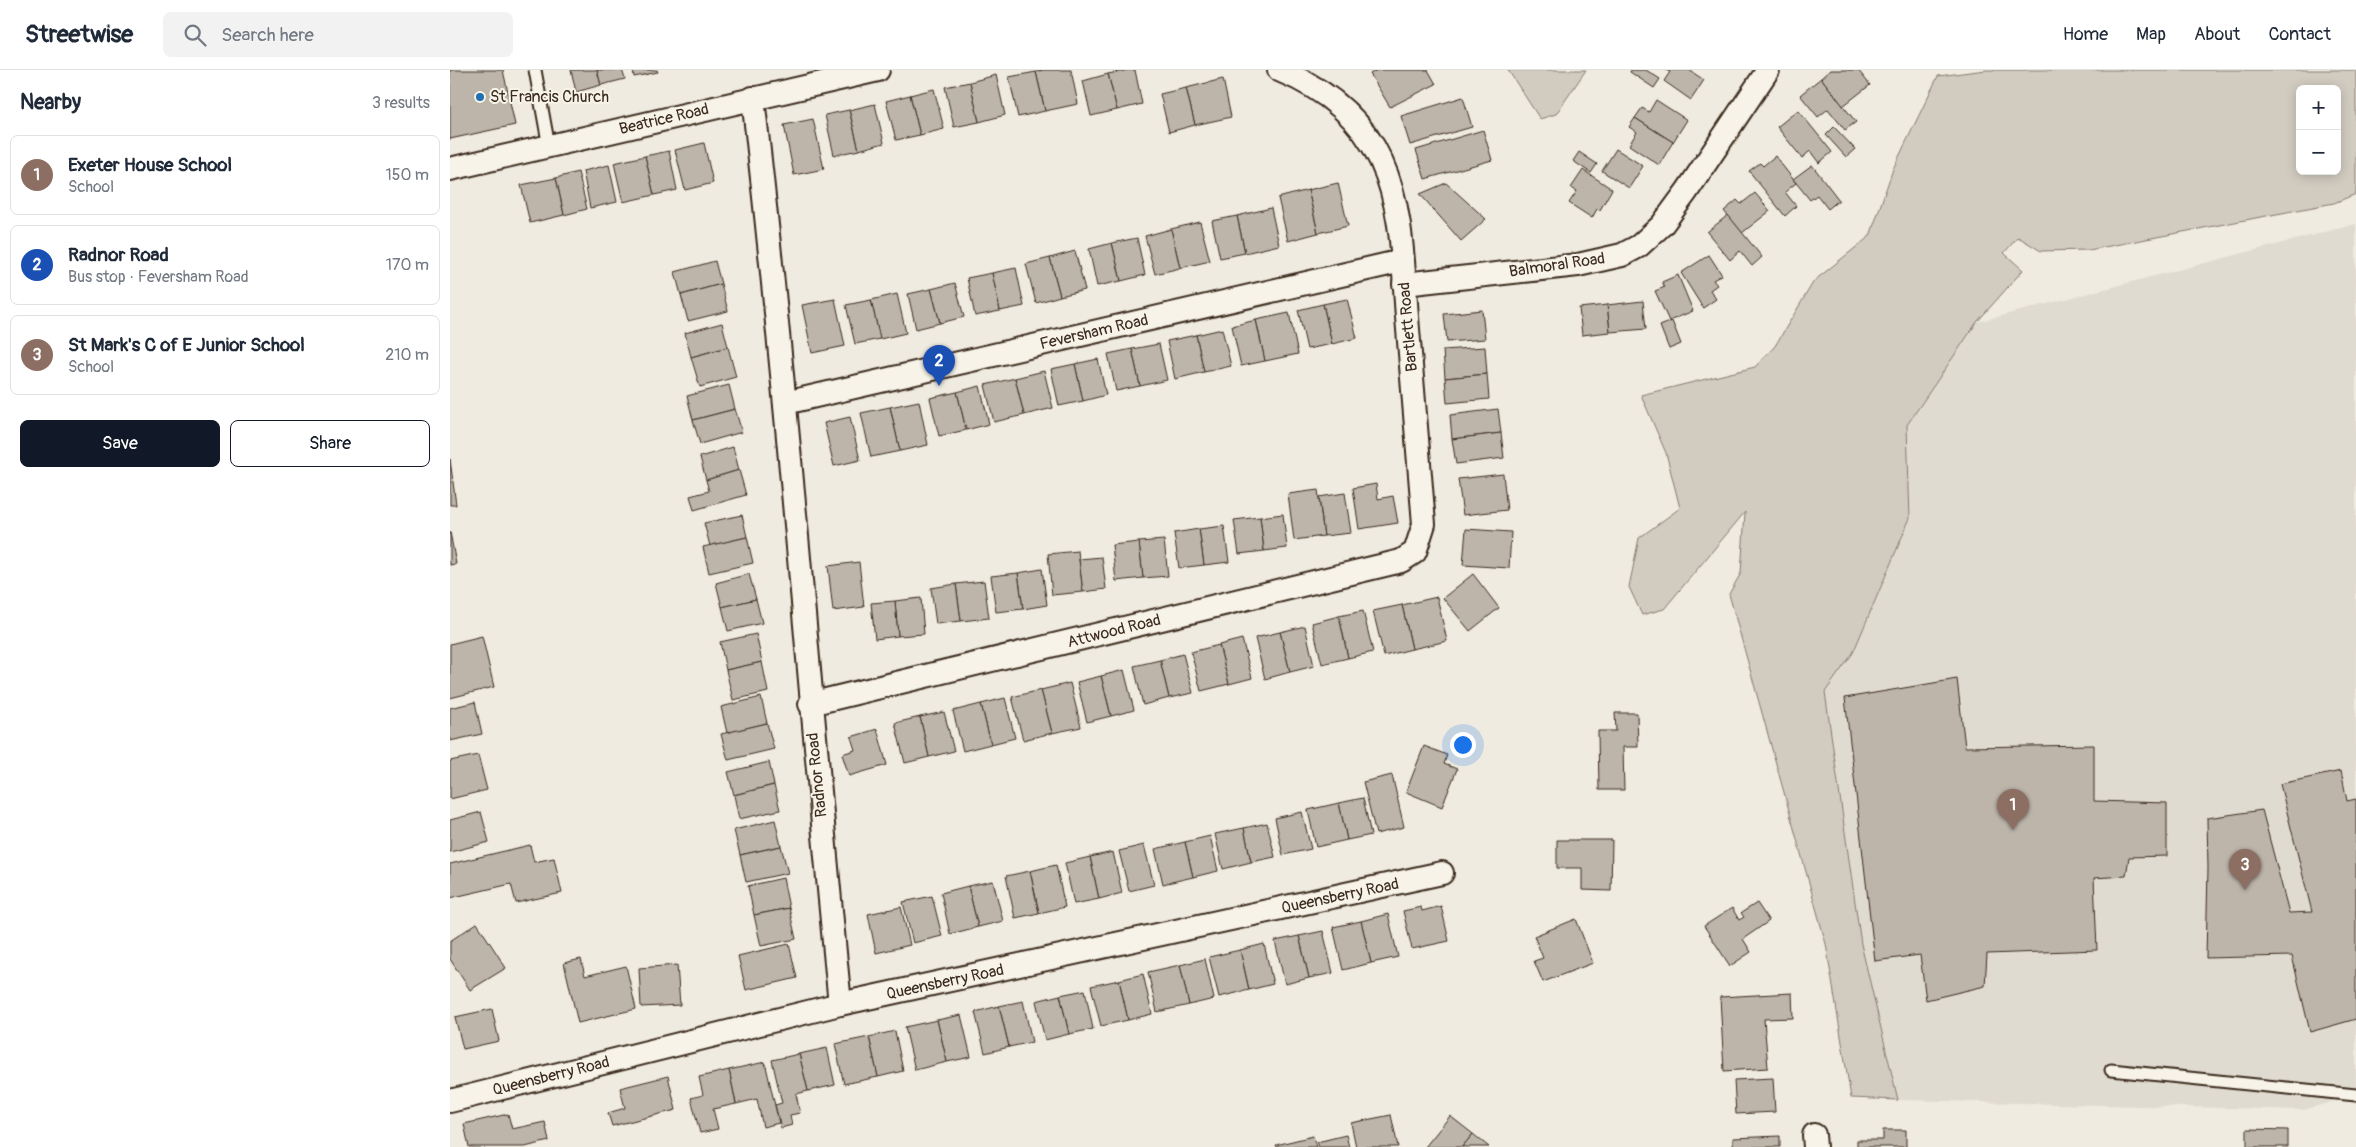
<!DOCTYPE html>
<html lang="en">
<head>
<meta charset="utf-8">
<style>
  :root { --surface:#fff; --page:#f2f2f3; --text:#1f2937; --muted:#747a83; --line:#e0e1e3; --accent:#111827 }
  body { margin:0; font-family:Pangolin,sans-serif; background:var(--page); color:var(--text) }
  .controls { position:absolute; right:15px; top:15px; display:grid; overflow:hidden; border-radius:8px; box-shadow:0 2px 12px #0003 }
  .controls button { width:45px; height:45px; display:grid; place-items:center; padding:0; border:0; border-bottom:1px solid var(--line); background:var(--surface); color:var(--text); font:25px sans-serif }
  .you { position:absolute; left:1012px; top:674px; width:18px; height:18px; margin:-12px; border:4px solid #fff; border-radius:50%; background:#1a73e8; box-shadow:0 0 0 8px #1a73e833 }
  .badge { display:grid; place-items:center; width:32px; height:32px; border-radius:50%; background:var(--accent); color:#fff; font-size:16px; font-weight:700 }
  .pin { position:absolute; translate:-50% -41px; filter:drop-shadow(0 1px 2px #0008) }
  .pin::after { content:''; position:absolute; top:26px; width:18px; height:15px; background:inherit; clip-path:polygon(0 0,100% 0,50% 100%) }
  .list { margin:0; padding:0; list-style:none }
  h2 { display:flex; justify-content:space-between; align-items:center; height:65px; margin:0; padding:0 20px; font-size:21px }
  h2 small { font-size:16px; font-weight:400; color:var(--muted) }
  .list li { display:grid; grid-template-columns:32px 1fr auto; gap:15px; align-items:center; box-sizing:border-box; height:80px; margin:0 10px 10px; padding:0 10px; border:1px solid var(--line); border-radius:8px }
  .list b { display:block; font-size:19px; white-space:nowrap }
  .list p { margin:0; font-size:16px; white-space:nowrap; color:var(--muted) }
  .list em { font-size:16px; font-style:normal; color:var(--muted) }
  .actions { display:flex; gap:10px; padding:15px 20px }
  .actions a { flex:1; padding:11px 0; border:1px solid var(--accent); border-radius:8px; text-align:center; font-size:18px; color:var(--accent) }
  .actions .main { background:var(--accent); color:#fff }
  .icon { flex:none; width:28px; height:28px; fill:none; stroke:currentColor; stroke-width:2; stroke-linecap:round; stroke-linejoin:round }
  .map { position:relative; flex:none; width:1906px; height:1077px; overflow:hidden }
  header { display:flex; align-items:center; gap:30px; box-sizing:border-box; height:70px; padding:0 25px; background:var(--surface); border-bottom:1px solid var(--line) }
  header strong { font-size:24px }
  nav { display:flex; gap:28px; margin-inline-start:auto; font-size:18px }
  .search { width:350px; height:45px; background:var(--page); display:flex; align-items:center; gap:12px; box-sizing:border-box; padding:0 18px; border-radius:8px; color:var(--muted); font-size:19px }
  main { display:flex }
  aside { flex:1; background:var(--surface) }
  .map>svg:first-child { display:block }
  .built { fill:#e0dbd0 }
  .green { fill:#d1cbc0; stroke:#867a6f; fill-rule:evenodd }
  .building { fill:#bdb5aa; stroke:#3b2a1e }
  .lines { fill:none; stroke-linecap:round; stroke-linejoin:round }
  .service-casing { stroke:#3b2a1e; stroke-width:15 }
  .minor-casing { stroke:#3b2a1e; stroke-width:26 }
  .service { stroke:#f7f3e8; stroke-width:11 }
  .minor { stroke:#f7f3e8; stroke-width:22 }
  .poi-dot { fill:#1f6fb2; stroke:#f7f3e8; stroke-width:2 }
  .labels { text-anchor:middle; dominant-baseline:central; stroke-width:4; stroke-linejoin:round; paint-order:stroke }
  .poi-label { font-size:16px; fill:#3b2a1e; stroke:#f7f3e8; text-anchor:start }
  .street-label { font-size:16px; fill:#3b2a1e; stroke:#f7f3e8 }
</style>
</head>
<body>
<header>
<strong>Streetwise</strong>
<div class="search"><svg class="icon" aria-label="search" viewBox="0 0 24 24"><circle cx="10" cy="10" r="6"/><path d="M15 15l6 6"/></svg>Search here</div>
<nav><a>Home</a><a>Map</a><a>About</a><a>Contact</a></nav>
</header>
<main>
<aside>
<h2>Nearby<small>3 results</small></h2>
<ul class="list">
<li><span class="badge" style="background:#8d6e63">1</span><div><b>Exeter House School</b><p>School</p></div><em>150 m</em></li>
<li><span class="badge" style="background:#1a4fb4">2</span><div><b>Radnor Road</b><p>Bus stop · Feversham Road</p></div><em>170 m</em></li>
<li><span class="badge" style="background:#8d6e63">3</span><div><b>St Mark's C of E Junior School</b><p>School</p></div><em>210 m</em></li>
</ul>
<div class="actions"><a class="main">Save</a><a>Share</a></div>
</aside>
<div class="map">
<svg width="1906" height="1077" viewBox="0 0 1906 1077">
  <rect width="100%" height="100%" fill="#efebe0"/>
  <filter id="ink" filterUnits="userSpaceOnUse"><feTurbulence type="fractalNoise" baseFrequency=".02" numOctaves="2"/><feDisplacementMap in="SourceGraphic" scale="10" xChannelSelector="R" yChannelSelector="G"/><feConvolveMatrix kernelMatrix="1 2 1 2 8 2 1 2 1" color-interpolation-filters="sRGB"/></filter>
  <g filter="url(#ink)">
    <path class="built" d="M1906,154V1025L1853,1040L1448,1030L1411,874L1375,622L1403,583L1460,448L1457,355L1527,252Z"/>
    <g class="green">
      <path d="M1058,0H1136L1106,44L1090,49Z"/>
      <path d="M1536,0H1906V124L1884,133L1639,180L1591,181L1568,167L1554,183L1573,200L1527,252L1457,355L1460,448L1403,583L1375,622L1411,874L1448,1030L1401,1028L1376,874L1279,524L1291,503L1295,442L1214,539L1192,545L1179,517L1189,468L1230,438L1216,383L1191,325L1305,297L1325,276L1364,211L1420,166L1443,99L1488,6ZM1850,19H1887V101H1850Z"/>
    </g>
    <g class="building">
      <path d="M0,0H53L65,55L0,69Z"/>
      <path d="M121,0H147L151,15L126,22Z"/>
      <path d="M147,0H172L175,9L151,15Z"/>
      <path d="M183,0H207L208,2L184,7Z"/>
      <path d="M593,0H621L628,34L595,41L586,2Z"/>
      <path d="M678,0H685L692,34L667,40L658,4Z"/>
      <path d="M927,0H978L986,14L940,37L920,4Z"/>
      <path d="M1181,0H1196L1210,9L1204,18L1180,2Z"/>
      <path d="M1216,0H1239L1254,10L1241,30L1214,11L1220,2Z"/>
      <path d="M1380,0H1408L1420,15L1393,36L1371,8Z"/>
      <path d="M586,2L595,41L568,47L559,7Z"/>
      <path d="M658,4L667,40L641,46L633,11Z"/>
      <path d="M546,5L555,45L529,52L520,12Z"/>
      <path d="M1371,8L1406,52L1395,60L1378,39L1368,47L1350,25Z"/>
      <path d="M773,9L781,47L745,55L736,18Z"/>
      <path d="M520,12L529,52L504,57L495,17Z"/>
      <path d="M736,18L745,55L719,62L710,24Z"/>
      <path d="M484,19L494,59L470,65L460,25Z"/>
      <path d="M460,25L470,65L446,70L436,31Z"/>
      <path d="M1013,27L1022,57L960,75L951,46Z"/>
      <path d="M1206,30L1237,50L1223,72L1185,48L1192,38L1199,42Z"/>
      <path d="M425,34L434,73L409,80L399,40Z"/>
      <path d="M399,40L409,80L384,85L375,45Z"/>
      <path d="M1348,40L1382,82L1369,93L1360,81L1352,88L1327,57Z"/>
      <path d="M1185,48L1223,72L1209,95L1179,75L1187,62L1179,57Z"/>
      <path d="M363,49L374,99L344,105L334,55Z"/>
      <path d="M1384,57L1405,79L1396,87L1376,65Z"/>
      <path d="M1033,60L1042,90L975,109L966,80Z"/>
      <path d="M254,73L263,113L235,120L225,80Z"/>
      <path d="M1166,79L1193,96L1179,118L1152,101Z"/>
      <path d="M219,81L227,120L204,125L195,86Z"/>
      <path d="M1129,82L1147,94L1141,103L1123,91Z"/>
      <path d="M195,86L204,125L173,132L164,93Z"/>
      <path d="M1325,86L1346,113L1335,122L1346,136L1335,146L1299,101L1310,93L1313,96Z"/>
      <path d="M159,95L167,132L140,138L133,101Z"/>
      <path d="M1362,95L1389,130L1378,139L1367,125L1360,130L1343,109Z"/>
      <path d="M1133,100L1162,119L1150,140L1147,139L1142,148L1119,133L1127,121L1121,118Z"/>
      <path d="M128,102L137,139L114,145L106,108Z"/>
      <path d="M106,108L114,145L80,153L71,115Z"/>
      <path d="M888,113L898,156L868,163L858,120Z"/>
      <path d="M996,113L1036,149L1011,171L970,124Z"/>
      <path d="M858,120L868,163L838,171L828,128Z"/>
      <path d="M1305,123L1320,141L1292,163L1274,141L1287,130L1291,134Z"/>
      <path d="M821,138L829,175L795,183L787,146Z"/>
      <path d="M1278,145L1312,187L1302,196L1290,181L1280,190L1257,162Z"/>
      <path d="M787,146L795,183L770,188L762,151Z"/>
      <path d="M750,152L760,191L730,198L721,159Z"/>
      <path d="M721,159L730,198L705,204L695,166Z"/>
      <path d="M687,168L695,205L671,211L662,173Z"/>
      <path d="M662,173L671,211L647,216L639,179Z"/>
      <path d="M625,181L635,220L610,226L600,188Z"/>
      <path d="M1259,185L1272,205L1263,210L1267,215L1260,220L1266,229L1253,238L1231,203Z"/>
      <path d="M600,188L610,226L586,233L576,194Z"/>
      <path d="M265,191L271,214L231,225L225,202Z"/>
      <path d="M566,198L574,236L550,241L542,203Z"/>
      <path d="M542,203L550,241L525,246L517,208Z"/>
      <path d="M1228,205L1243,241L1219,251L1205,221L1215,217L1212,212Z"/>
      <path d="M505,213L514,247L490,253L481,219Z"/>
      <path d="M271,214L278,241L238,251L231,225Z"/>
      <path d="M481,219L490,253L466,259L458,224Z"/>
      <path d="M447,224L456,263L430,269L421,230Z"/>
      <path d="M385,229L395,276L362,283L352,235Z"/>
      <path d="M897,229L907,268L882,274L873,234Z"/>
      <path d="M421,230L430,269L405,274L396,235Z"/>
      <path d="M1193,231L1196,259L1160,262L1157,235Z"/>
      <path d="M873,234L882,274L857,279L848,240Z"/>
      <path d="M1157,235L1160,262L1132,265L1129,238Z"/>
      <path d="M1032,240L1035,269L997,272L994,244Z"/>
      <path d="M839,243L848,284L815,291L806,250Z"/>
      <path d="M806,250L815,291L791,296L782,256Z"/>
      <path d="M1222,251L1231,274L1219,279L1210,256Z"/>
      <path d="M272,253L278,277L241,287L235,263Z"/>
      <path d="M772,259L781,296L754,302L746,265Z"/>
      <path d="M746,265L754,302L725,309L717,271Z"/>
      <path d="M709,274L717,310L690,316L682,279Z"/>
      <path d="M278,277L286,307L250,317L241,287Z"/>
      <path d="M1035,277L1037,304L995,308L993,280Z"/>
      <path d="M682,279L690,316L666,321L658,284Z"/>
      <path d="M648,289L656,325L633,331L625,294Z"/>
      <path d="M625,294L633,331L609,336L601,299Z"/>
      <path d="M594,301L603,338L574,345L565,308Z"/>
      <path d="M1037,304L1039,329L997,333L995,308Z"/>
      <path d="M565,308L574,345L544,352L535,315Z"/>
      <path d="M279,315L285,339L243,350L237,326Z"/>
      <path d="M530,316L539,354L516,360L507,322Z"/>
      <path d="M507,322L516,360L489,366L480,328Z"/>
      <path d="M469,331L478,375L450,381L440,337Z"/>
      <path d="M440,337L450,381L421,387L411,343Z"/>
      <path d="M285,339L292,362L250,374L243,350Z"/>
      <path d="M1048,339L1051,363L1002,369L1000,345Z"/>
      <path d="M400,347L410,390L384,396L374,353Z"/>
      <path d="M1051,363L1054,388L1006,394L1002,369Z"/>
      <path d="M283,377L289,400L256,410L250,387Z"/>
      <path d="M0,389L6,435H0Z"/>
      <path d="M289,400L296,425L244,440L240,426L259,421L256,410Z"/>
      <path d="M1053,404L1057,440L1013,445L1008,409Z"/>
      <path d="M926,414L928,429L943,426L948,453L909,459L903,418Z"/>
      <path d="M868,420L874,466L844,470L838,424Z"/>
      <path d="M895,423L901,463L874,466L869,427Z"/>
      <path d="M833,444L837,478L814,481L810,447Z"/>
      <path d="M292,445L297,467L260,476L254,453Z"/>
      <path d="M810,447L814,481L789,484L784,450Z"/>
      <path d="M774,456L779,492L754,495L749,459Z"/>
      <path d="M749,459L754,495L729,498L724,463Z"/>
      <path d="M1016,459L1061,462L1059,498L1013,495Z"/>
      <path d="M0,462L6,494L0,495Z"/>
      <path d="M297,467L303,493L259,503L253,477Z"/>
      <path d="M714,470L718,506L693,508L689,472Z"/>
      <path d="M689,472L693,508L666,511L662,475Z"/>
      <path d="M628,481L633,522L602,525L598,484Z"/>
      <path d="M652,487L656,519L633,522L629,489Z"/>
      <path d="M409,492L414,537L383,541L378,496Z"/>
      <path d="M592,499L597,535L573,539L568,503Z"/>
      <path d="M568,503L573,539L546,542L541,506Z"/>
      <path d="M299,504L306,529L272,537L266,513Z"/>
      <path d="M1023,504L1049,538L1020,561L993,528Z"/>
      <path d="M534,511L539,548L511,551L506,514Z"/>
      <path d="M506,514L511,551L486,554L481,518Z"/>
      <path d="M987,527L997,571L962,579L952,535Z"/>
      <path d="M471,528L474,564L448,566L445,531Z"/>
      <path d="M306,529L312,553L278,561L272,537Z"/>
      <path d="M445,531L448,566L425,569L421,533Z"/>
      <path d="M952,535L962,579L934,586L923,541Z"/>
      <path d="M913,541L923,582L898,588L889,546Z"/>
      <path d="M889,546L898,588L872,594L862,553Z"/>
      <path d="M855,556L864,596L840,602L830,562Z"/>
      <path d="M830,562L840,602L815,609L805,568Z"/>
      <path d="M306,564L312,592L276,600L270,572Z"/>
      <path d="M32,566L44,617L0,628V574Z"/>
      <path d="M792,569L802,608L779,614L769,575Z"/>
      <path d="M769,575L779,614L751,621L741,582Z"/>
      <path d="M733,584L743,623L719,628L710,590Z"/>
      <path d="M710,590L719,628L693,635L684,596Z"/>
      <path d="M312,592L318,622L283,630L276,600Z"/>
      <path d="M674,600L684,640L661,646L651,606Z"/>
      <path d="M651,606L661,646L637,652L627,612Z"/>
      <path d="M1507,609L1515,677L1644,675V731L1717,733V786L1679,787L1676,806L1644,808L1647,880L1537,884L1535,916L1476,930L1470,885L1425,891L1395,628Z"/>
      <path d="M620,613L631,657L602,663L591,620Z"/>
      <path d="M591,620L602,663L573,670L562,627Z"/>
      <path d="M311,627L317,653L277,663L271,637Z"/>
      <path d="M555,628L565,668L541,674L531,634Z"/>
      <path d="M25,632L32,664L0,671V638Z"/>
      <path d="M531,634L541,674L513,681L503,641Z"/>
      <path d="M494,642L504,681L479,687L470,647Z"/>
      <path d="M1165,643H1187L1188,677H1173L1174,720H1149L1148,661H1166Z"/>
      <path d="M470,647L479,687L455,693L445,653Z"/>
      <path d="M317,653L324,679L278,690L271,664Z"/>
      <path d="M427,659L437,695L399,706L392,684L405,680L401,667Z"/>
      <path d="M974,676L997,685L994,694L1007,699L992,737L956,722Z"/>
      <path d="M28,685L37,720L0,729V691Z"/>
      <path d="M319,692L324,715L284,725L278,702Z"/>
      <path d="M1891,701L1897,731L1906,729V949L1860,962L1842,886L1756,888L1758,798L1757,748L1812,740L1839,843L1862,842L1830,714Z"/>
      <path d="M942,705L954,757L926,764L913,712Z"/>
      <path d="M324,715L330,740L289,749L284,725Z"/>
      <path d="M913,728L921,765L897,770L889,733Z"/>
      <path d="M889,733L897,770L866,777L858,740Z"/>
      <path d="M31,742L39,772L0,782V750Z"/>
      <path d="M852,742L861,779L833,785L825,748Z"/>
      <path d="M325,750L331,776L290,785L284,760Z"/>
      <path d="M817,753L825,787L801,792L794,758Z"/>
      <path d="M794,758L801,792L773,799L765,764Z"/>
      <path d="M760,766L768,801L743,807L735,772Z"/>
      <path d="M1107,770H1162L1161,821L1132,820V798H1107Z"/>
      <path d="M735,772L743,807L713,814L705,779Z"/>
      <path d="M80,775L84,792L104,788L112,823L66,833L61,814L0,828V794Z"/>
      <path d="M694,775L704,815L679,821L669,781Z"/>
      <path d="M331,776L338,803L296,812L290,785Z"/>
      <path d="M663,782L672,823L649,829L640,787Z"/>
      <path d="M640,787L649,829L624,834L615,793Z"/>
      <path d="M606,795L615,837L589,843L580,801Z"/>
      <path d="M580,801L589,843L565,848L556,806Z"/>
      <path d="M333,808L339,838L304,845L298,816Z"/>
      <path d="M543,811L553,851L528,857L518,816Z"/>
      <path d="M518,816L528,857L500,864L491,823Z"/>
      <path d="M482,826L492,866L463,873L453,832Z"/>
      <path d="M1307,833L1319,851L1293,869L1301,882L1280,896L1254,856L1282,838L1289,850L1294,847L1291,843Z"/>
      <path d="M991,836L999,871L962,879L953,841L971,837L972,841Z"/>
      <path d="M451,837L460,875L426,883L418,844Z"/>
      <path d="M339,838L346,869L311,876L304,845Z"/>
      <path d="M938,844L948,887L921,893L911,851Z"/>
      <path d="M1126,849L1143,893L1093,912L1084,891L1093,888L1084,866Z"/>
      <path d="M911,851L921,893L893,900L883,857Z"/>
      <path d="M27,853L56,898L20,920L0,889V871Z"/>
      <path d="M873,861L883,903L859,908L849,866Z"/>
      <path d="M849,866L859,908L835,914L825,871Z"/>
      <path d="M339,874L347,908L296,920L288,886Z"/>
      <path d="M814,874L823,914L799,920L790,880Z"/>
      <path d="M790,880L799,920L769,927L759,887Z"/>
      <path d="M131,889L135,906L176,896L186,939L128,953L114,893Z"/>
      <path d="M755,889L764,929L739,935L730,895Z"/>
      <path d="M227,895L230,935L191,937L189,898Z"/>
      <path d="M730,895L739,935L707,942L698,902Z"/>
      <path d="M693,904L702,944L678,950L669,910Z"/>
      <path d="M669,910L678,950L651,956L641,916Z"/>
      <path d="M635,920L643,959L619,964L610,925Z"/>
      <path d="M1342,923L1343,948L1314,949L1318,998L1274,1001L1270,927Z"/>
      <path d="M610,925L619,964L595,970L586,931Z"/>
      <path d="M573,931L582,972L559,977L549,936Z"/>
      <path d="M549,936L559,977L535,983L525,942Z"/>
      <path d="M42,939L49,971L13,979L5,947Z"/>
      <path d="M511,945L521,987L497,992L487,950Z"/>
      <path d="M487,950L497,992L465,1000L455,957Z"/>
      <path d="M445,961L453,1001L428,1007L419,967Z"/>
      <path d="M419,967L428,1007L394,1014L385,974Z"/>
      <path d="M377,978L385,1015L358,1021L349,984Z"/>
      <path d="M349,984L358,1021L346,1024L350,1043L340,1045L342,1055L331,1058L325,1035L332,1033L322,990Z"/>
      <path d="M315,992L329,1053L313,1057L307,1029L286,1034L279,1000Z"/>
      <path d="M279,1000L286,1034L263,1039L268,1059L250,1063L241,1028L253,1025L249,1007Z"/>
      <path d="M218,1006L226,1040L162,1056L158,1043L175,1038L170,1018Z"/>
      <path d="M1323,1008L1325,1042L1286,1044L1284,1010Z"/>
      <path d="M58,1044L62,1059L95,1052L99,1071L75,1077H19L14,1054Z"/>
      <path d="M941,1045L948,1077H906L901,1053Z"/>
      <path d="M1000,1046L1023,1064L1012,1077H975Z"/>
      <path d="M1797,1059L1838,1060V1077H1797Z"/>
      <path d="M1433,1060H1456V1077H1407V1070H1433Z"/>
      <path d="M1023,1064L1039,1077H1012Z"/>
      <path d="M896,1065L899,1077H868L867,1072Z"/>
      <path d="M863,1066L866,1077H827L826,1075Z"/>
      <path d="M1330,1066V1077H1283V1068Z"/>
    </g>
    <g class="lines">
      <g class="service-casing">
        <g id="service">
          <path d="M85,0L99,77"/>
          <path d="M1661,1000L1906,1025"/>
        </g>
      </g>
      <g class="minor-casing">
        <g id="minor">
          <path d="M303,28C338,330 360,632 390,934"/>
          <path d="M0,99L428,0"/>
          <path d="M954,214L1128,195L1172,185L1189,176L1212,155L1237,121L1318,0"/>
          <path d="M335,333L952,191"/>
          <path d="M360,634L951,491L965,482L974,454C968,385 963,316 957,247C953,196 953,138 931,91C911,47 873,18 829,0"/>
          <path d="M0,1031L390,934L992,803"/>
          <path d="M1364,1065L1365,1077"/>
        </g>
      </g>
      <use href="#service" class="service"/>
      <use href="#minor" class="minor"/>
    </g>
  </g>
  <circle class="poi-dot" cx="30" cy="27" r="5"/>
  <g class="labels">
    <g class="poi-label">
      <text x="40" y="27">St Francis Church</text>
    </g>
    <g class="street-label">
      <text transform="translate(214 49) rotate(-13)">Beatrice Road</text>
      <text transform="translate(1107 195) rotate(-8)">Balmoral Road</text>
      <text transform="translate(958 257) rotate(-95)">Bartlett Road</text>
      <text transform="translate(644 262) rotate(-13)">Feversham Road</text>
      <text transform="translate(664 561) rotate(-14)">Attwood Road</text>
      <text transform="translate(367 705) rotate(-96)">Radnor Road</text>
      <text transform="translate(890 826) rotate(-12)">Queensberry Road</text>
      <text transform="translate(495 912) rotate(-12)">Queensberry Road</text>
      <text transform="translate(101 1006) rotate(-14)">Queensberry Road</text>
    </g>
  </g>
</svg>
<div class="controls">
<button>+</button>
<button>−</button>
</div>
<div class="you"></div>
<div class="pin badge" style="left:1563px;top:760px;background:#8d6e63">1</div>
<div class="pin badge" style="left:489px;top:316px;background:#1a4fb4">2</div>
<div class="pin badge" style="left:1795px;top:820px;background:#8d6e63">3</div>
</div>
</main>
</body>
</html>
